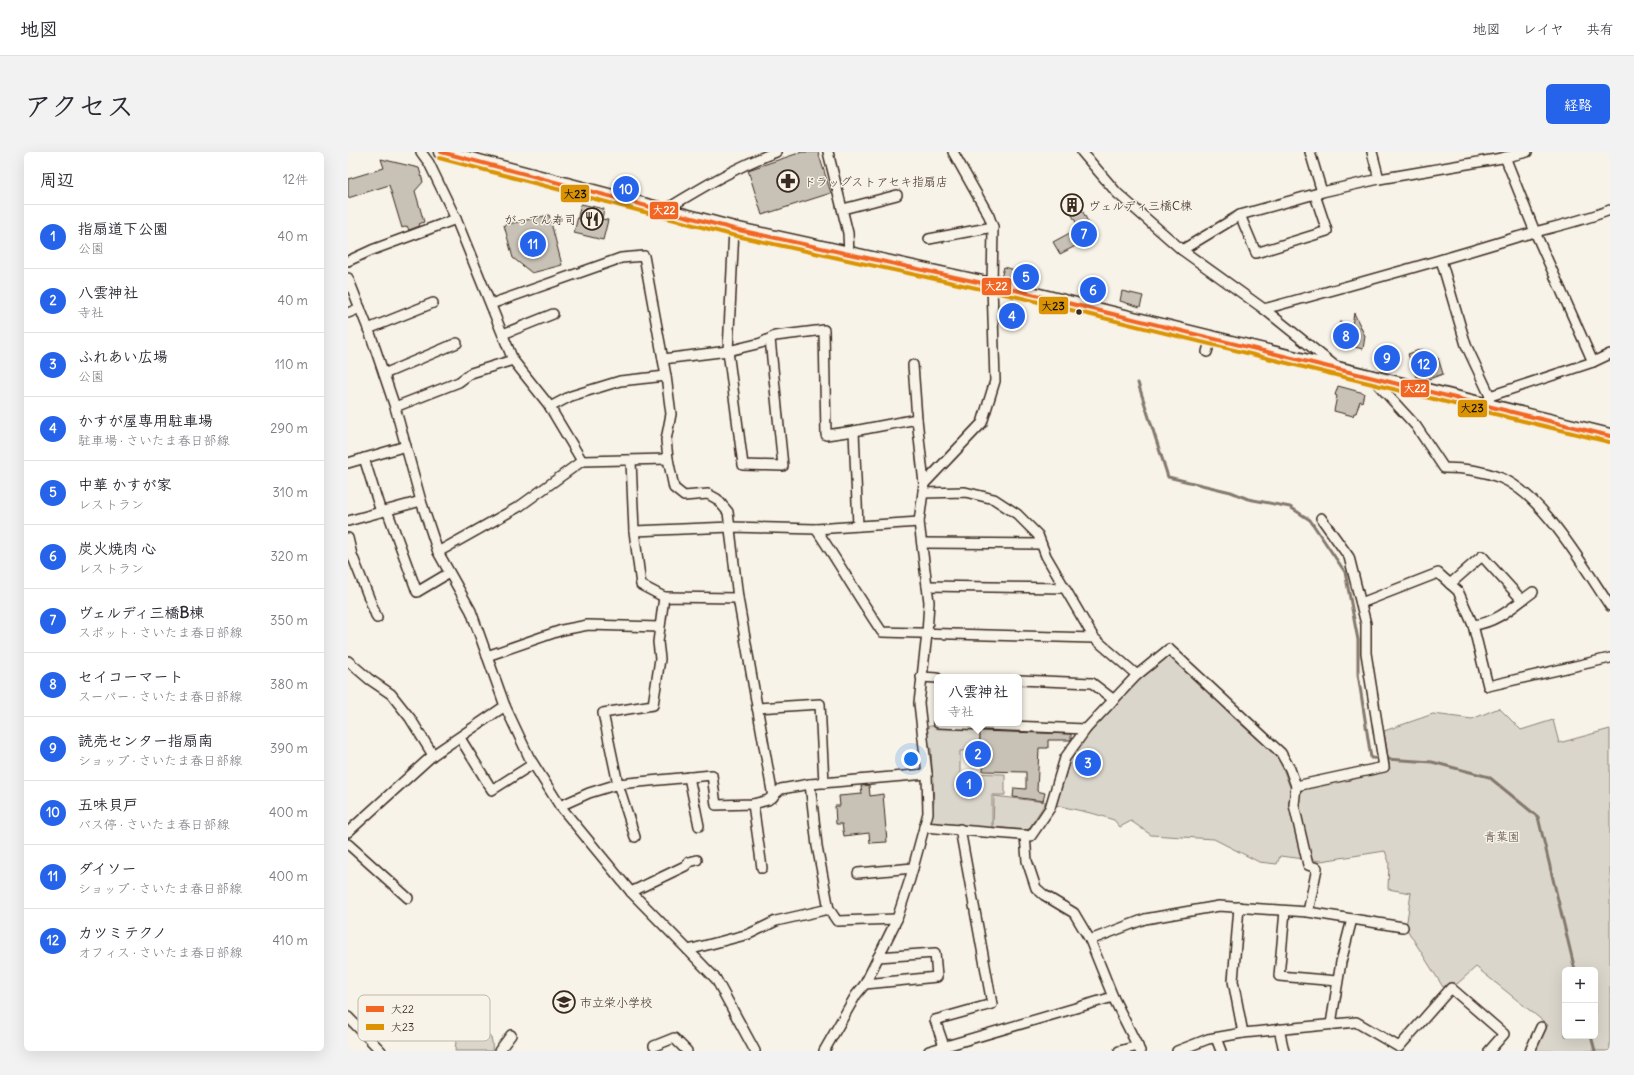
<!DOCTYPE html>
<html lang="ja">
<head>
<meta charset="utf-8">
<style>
  :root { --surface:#fff; --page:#f2f2f3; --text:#2b2b33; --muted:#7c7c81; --line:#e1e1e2; --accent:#2563eb }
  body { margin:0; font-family:Delius,"Klee One",sans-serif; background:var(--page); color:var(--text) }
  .controls { position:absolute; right:12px; bottom:12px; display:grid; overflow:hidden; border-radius:6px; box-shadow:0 4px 16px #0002 }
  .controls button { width:36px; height:36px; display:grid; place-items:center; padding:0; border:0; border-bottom:1px solid var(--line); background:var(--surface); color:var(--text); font:20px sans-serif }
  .you { position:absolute; left:563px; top:607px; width:14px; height:14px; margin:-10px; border:3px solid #fff; border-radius:50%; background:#1a73e8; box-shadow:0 0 0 6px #1a73e833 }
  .badge { display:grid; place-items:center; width:26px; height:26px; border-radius:50%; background:var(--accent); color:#fff; font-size:13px; font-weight:700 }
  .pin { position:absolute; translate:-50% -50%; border:2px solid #fff; box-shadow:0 1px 4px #0006 }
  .popup { position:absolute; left:586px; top:522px; width:88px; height:52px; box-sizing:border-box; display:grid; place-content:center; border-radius:6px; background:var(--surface); filter:drop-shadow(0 1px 3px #0005); font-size:13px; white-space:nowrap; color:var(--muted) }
  .popup b { font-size:15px; color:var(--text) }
  .popup::after { content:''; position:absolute; left:50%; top:100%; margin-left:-8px; border:8px solid transparent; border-top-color:var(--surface) }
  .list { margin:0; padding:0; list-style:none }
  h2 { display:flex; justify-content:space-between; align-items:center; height:52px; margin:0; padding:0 16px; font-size:17px }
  h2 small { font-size:13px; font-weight:400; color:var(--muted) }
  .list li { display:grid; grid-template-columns:26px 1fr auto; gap:12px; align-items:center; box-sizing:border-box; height:64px; padding:0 16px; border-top:1px solid var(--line) }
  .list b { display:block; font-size:15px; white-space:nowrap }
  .list p { margin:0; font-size:13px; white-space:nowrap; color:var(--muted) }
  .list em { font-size:13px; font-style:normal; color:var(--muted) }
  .map { position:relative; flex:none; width:1262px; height:899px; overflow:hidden; border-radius:6px }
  header { display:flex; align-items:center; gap:24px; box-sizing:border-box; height:56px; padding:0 20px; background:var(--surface); border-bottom:1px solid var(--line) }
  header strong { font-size:19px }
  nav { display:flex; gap:22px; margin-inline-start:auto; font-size:14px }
  .intro { display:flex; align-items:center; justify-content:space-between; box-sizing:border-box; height:96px; padding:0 24px }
  h1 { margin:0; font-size:28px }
  .button { padding:10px 18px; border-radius:6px; background:var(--accent); color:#fff; font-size:14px; font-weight:700 }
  main { display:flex; gap:24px; padding:0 24px }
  aside { flex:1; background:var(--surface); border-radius:6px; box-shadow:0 4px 16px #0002 }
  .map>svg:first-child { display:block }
  .green { fill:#dbd6cb; stroke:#8b8074; fill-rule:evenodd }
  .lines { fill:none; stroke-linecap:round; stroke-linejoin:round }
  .stream { stroke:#84786c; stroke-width:3 }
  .building { fill:#c8c1b6; stroke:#3b2a1e }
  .minor-casing { stroke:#3b2a1e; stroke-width:12 }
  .primary-casing { stroke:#3b2a1e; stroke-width:17 }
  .minor { stroke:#f7f3e8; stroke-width:9 }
  .primary { stroke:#f7f3e8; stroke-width:14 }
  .bus-1-casing { stroke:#f7f3e8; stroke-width:7 }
  .bus-2-casing { stroke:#f7f3e8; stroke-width:7 }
  .bus-1 { stroke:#f26522; stroke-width:4 }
  .bus-2 { stroke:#db9304; stroke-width:4 }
  .bus-dot { fill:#3b2a1e; stroke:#f7f3e8; stroke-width:1.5 }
  .labels { text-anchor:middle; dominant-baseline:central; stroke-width:3; stroke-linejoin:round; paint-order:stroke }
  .poi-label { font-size:12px; fill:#3b2a1e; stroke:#f7f3e8; text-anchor:start }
  .park-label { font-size:12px; fill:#5b4c41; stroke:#f7f3e8 }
  .key { fill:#f7f3e8; stroke:#bfb7ab; stroke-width:1 }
  .key-label { font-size:11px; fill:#3b2a1e }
  .line-badge { stroke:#f7f3e8; stroke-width:1.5 }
  .badge-label { font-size:11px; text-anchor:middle; font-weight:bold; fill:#fff }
  .pale-badge-label { font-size:11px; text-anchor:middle; font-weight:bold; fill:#111 }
</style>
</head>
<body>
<header>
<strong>地図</strong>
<nav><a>地図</a><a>レイヤ</a><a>共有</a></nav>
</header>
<div class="intro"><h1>アクセス</h1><a class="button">経路</a></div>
<main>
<aside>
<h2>周辺<small>12件</small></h2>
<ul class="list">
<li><span class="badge">1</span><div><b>指扇道下公園</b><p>公園</p></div><em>40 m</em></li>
<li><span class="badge">2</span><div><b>八雲神社</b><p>寺社</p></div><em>40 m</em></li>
<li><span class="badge">3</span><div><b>ふれあい広場</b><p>公園</p></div><em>110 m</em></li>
<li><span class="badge">4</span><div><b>かすが屋専用駐車場</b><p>駐車場 · さいたま春日部線</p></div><em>290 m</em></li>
<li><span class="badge">5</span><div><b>中華 かすが家</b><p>レストラン</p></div><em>310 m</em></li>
<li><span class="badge">6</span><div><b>炭火焼肉 心</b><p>レストラン</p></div><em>320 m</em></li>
<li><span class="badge">7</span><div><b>ヴェルディ三橋B棟</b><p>スポット · さいたま春日部線</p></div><em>350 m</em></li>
<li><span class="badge">8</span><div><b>セイコーマート</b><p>スーパー · さいたま春日部線</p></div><em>380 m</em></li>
<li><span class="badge">9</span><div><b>読売センター指扇南</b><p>ショップ · さいたま春日部線</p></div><em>390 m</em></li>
<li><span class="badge">10</span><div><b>五味貝戸</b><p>バス停 · さいたま春日部線</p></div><em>400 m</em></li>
<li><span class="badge">11</span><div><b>ダイソー</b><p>ショップ · さいたま春日部線</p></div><em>400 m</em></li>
<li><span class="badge">12</span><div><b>カツミテクノ</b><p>オフィス · さいたま春日部線</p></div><em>410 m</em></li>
</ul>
</aside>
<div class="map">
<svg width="1262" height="899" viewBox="0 0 1262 899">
  <rect width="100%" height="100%" fill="#f7f3e8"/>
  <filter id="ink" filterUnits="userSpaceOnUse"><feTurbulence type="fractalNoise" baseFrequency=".025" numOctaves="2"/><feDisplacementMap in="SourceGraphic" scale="8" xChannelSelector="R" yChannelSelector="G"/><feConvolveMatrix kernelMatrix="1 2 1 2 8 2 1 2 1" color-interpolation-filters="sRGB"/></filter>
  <g filter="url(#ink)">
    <g class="green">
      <path d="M821,501L886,566L931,606L942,635L952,636L1042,617L1036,579L1085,562L1124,567L1151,556L1173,578L1205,568L1211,591L1262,577V899H1186L1200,873L1128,815L1109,832L1095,835L1058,776L1063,741L1040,737L1041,710L1037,699L973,709L932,704L929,712L911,710L866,687L803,683L783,669L772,675L766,668L747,662L703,652C709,638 713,620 721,607C747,565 785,533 821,501ZM1217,818H1247V884H1217Z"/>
      <path d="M581,574L632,577L631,599H612V621L657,622V643H644V676L579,670L586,650L583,597C579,590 577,581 581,574Z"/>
      <path d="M646,644L698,650L680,678L645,675Z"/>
      <path d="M123,845C127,853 124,864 127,874C139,884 146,881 144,899H107L109,879L106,860Z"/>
    </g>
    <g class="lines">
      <g class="stream">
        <path d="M790,231L820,325L883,340L900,347L942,355L962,368L997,420L1010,488V522L1023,606L1084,610L1141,625L1190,665L1227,818"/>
        <path d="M1243,884L1247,899"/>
      </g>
    </g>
    <g class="building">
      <path d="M454,0H470L483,41L414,63L400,18Z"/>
      <path d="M33,7L71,16L75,30L67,39L76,70L71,72L72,74L61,78L59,74L54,76L41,33L0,46V27L36,16Z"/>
      <path d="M727,44L747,84L712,102L705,90L731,76L717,50Z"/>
      <path d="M233,52L256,57L254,67L260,68L255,88L226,81Z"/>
      <path d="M201,63L214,113L184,121L165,106L156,73Z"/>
      <path d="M656,115L689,124L687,133L669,128V130L653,126Z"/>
      <path d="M748,127L756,136L743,147L735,138Z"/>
      <path d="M774,139L795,144L792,155L772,149Z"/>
      <path d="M1006,161L1017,184L1015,197L986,190L992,170L1004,173Z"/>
      <path d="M1043,195L1049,212L1035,217L1029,200Z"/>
      <path d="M1074,197L1078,210L1090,206L1095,222L1078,228L1068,225L1060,202Z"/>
      <path d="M990,234L1016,241L1014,250L1012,249L1008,261H1006L1005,264L986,259L989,244L987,243Z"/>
      <path d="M632,579L723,582V588H700V596H691L689,639L697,641L695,649L665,645L666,636L678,637V620L635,619L636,594H632Z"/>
      <path d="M521,633L522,644L535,642L539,690L522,691L521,681L496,684L494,672H488L487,654H492L491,644L514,642L513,634Z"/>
    </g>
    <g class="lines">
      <g class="minor-casing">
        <g id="minor">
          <path d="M73,0L81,11L108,67L165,208L200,252L234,309L172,354L90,400"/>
          <path d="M480,0L500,81L501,103"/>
          <path d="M734,0L769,41L834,98L916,157L987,214"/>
          <path d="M962,0L974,40"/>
          <path d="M1024,0L1031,27"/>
          <path d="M1157,5L1187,80L1245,210"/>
          <path d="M495,57L549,43"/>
          <path d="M315,59C352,37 387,15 428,0"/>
          <path d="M892,63L908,101L979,79L967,43"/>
          <path d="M386,77L380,199L395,313L435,314L422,187"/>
          <path d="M581,87L645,75"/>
          <path d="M834,98L892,63L974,40L1031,27L1154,6L1179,0"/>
          <path d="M1093,108L1118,193L1142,244"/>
          <path d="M0,109L24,98L108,67"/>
          <path d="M0,126L23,184L47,255L73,349L90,400L123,459L157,554L181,605L212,654L283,740L340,798L368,827L407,899"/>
          <path d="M143,152L273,106L296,104L318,224L323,262L318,288L320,307L326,336L336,344L360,342L369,347L380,360L390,446L425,645"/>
          <path d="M916,157C1000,134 1085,111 1169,85C1200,76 1231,70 1262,58"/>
          <path d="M0,161L12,156"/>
          <path d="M20,177L85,151"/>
          <path d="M155,182L205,162"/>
          <path d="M859,200L863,186"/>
          <path d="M315,207L380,199L413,191L427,184L476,178L478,283L506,279L569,267L576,332"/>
          <path d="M565,213L569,267"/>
          <path d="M36,222L109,191"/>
          <path d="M1025,227L1068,274L1096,316C1114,316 1136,319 1153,326C1195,343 1237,417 1262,454"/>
          <path d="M1141,249L1142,244L1245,210L1262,202"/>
          <path d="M47,255L111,230L123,221L165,208"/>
          <path d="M202,255L223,244L272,229L318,224"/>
          <path d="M506,279L510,374"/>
          <path d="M16,306L33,360"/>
          <path d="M234,309L320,307"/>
          <path d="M283,309L286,379L293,433L316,445"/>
          <path d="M0,311L58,294"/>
          <path d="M575,341L617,340L646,347L669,362L690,383L698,404L746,486L789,523L738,577L717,606L702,656L683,684L576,675"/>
          <path d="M39,358L69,440L101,421"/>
          <path d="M0,369L73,349"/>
          <path d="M468,377C491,411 511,446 534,480L746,486"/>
          <path d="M286,379L383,375L468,377L571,370"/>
          <path d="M0,386L4,403L29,466"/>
          <path d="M574,391L693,392"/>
          <path d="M1102,432L1134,404L1174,448"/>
          <path d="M579,434L716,436"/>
          <path d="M1013,451L1090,421L1110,439L1125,473L1140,534L1262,506"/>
          <path d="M1125,473C1149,471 1167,453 1185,440"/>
          <path d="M139,504L214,478L240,473L311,475"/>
          <path d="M0,509L21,527L43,542L62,566L85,603"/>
          <path d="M789,523L821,497L933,601L942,617L948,634L1036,615L1018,501V472L1001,405L973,366"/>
          <path d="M573,525L589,526"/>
          <path d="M671,528L744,531L766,548"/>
          <path d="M409,556L472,552L476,631"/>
          <path d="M590,571L738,577"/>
          <path d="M112,586L144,638L185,612"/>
          <path d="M341,625L351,674"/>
          <path d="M462,632L469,694L481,757"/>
          <path d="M948,634L946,653L960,713L969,716L960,760"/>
          <path d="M405,652L414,716"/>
          <path d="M212,654L241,641L270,632L364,623L368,653L405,652L420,648L433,637L462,632L579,622"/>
          <path d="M0,680L85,603L157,554"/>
          <path d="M677,683L679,709L688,736L696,743L726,761L742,788L765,845L792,899"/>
          <path d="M287,685L270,632L255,561L305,553L312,507L310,490L316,445L390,446"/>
          <path d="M0,692L60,746"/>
          <path d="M510,721L565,716"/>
          <path d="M283,740L337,714L341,710L349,708"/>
          <path d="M891,755L885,829L895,881"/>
          <path d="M937,759L931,824L989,829"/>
          <path d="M742,788L797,767L871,754L960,760L1055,775"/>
          <path d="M340,798L401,782L428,769L481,757L489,769L549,767"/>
          <path d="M517,832L589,825L587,801L530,805"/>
          <path d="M0,865L33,899"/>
          <path d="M983,872L993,810L1004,767"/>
          <path d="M931,877L936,899"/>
          <path d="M868,886L873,899"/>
          <path d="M306,894L326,886L339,899"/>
          <path d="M596,894L587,868L644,852L612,677"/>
          <path d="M151,899L163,883"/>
          <path d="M476,899L508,843L517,832L549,767L562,727L580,661L579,622L571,551L579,482L581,450L571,370L576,332L634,271L647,229L644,133L645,75L641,64L605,0"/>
          <path d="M581,899L765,845"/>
          <path d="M771,899L790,894"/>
          <path d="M829,899L860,887L895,881L1008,870L1051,895L1103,836L1156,882L1141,899"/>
          <path d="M1182,899L1193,875"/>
        </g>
      </g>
      <g class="primary-casing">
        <path id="primary" d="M93,0L386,77L671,139L1262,284"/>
      </g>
      <use href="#minor" class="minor"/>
      <use href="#primary" class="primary"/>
      <g class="bus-1-casing">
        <path id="bus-1" d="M93,0L386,77L671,139L1262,284"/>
      </g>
      <g class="bus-2-casing">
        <path id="bus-2" d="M91,6L384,83L670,145L1261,290"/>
      </g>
      <use href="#bus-1" class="bus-1"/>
      <use href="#bus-2" class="bus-2"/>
    </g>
  </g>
  <defs>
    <g id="pharmacy-ring" transform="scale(1.15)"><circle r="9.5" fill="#f7f3e8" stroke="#3b2a1e" stroke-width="1.5"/><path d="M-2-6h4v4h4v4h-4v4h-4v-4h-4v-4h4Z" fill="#3b2a1e"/></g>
    <g id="building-ring" transform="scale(1.15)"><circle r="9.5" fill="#f7f3e8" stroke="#3b2a1e" stroke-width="1.5"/><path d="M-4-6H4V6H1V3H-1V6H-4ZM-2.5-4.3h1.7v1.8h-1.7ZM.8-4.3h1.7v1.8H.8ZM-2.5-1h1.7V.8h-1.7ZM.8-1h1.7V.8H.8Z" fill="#3b2a1e"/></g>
    <g id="restaurant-ring" transform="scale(1.15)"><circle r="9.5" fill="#f7f3e8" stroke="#3b2a1e" stroke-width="1.5"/><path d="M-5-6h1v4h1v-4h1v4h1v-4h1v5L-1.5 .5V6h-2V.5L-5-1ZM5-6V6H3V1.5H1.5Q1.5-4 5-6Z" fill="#3b2a1e"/></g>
    <g id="school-ring" transform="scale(1.15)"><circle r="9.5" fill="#f7f3e8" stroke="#3b2a1e" stroke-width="1.5"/><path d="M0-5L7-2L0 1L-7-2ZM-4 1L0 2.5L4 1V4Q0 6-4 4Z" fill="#3b2a1e"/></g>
  </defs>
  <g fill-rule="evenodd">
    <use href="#pharmacy-ring" x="440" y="29"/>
    <use href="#building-ring" x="724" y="53"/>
    <use href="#restaurant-ring" x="244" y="67"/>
    <use href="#school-ring" x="216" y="850"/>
  </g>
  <circle class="bus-dot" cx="731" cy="160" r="3.5"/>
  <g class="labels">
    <g class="poi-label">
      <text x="456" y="29">ドラッグストアセキ指扇店</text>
      <text x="740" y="53">ヴェルディ三橋C棟</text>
      <text x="228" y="67" text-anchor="end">がってん寿司</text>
      <text x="232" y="850">市立栄小学校</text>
    </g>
    <g class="park-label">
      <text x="1154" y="684">青葉園</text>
    </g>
  </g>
  <rect x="10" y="843" width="132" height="46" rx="6" class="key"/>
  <rect x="18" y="854" width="18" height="6" fill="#f26522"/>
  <rect x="18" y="872" width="18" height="6" fill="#db9304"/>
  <g class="key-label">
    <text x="43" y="861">大22</text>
    <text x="43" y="879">大23</text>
  </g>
  <g class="line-badge">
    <rect x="212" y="32" width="30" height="19" rx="4" fill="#db9304"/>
    <rect x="301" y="49" width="30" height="19" rx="4" fill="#f26522"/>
    <rect x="633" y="125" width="31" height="19" rx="4" fill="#f26522"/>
    <rect x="690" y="144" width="31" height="19" rx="4" fill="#db9304"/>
    <rect x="1052" y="227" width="30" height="19" rx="4" fill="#f26522"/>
    <rect x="1109" y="247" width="31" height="19" rx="4" fill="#db9304"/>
  </g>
  <g class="badge-label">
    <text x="316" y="62">大22</text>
    <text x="648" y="138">大22</text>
    <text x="1067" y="240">大22</text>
  </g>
  <g class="pale-badge-label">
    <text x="227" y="46">大23</text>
    <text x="705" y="158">大23</text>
    <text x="1124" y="260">大23</text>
  </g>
</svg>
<div class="controls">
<button>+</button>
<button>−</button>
</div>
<div class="you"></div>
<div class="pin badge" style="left:621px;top:632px">1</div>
<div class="pin badge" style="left:630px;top:602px">2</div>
<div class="popup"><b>八雲神社</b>寺社</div>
<div class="pin badge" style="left:740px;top:611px">3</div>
<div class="pin badge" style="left:664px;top:164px">4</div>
<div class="pin badge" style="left:678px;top:125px">5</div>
<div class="pin badge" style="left:745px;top:138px">6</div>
<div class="pin badge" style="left:736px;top:82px">7</div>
<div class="pin badge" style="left:998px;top:184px">8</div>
<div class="pin badge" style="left:1039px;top:206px">9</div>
<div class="pin badge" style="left:278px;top:37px">10</div>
<div class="pin badge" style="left:185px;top:92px">11</div>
<div class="pin badge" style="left:1076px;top:212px">12</div>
</div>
</main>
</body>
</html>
